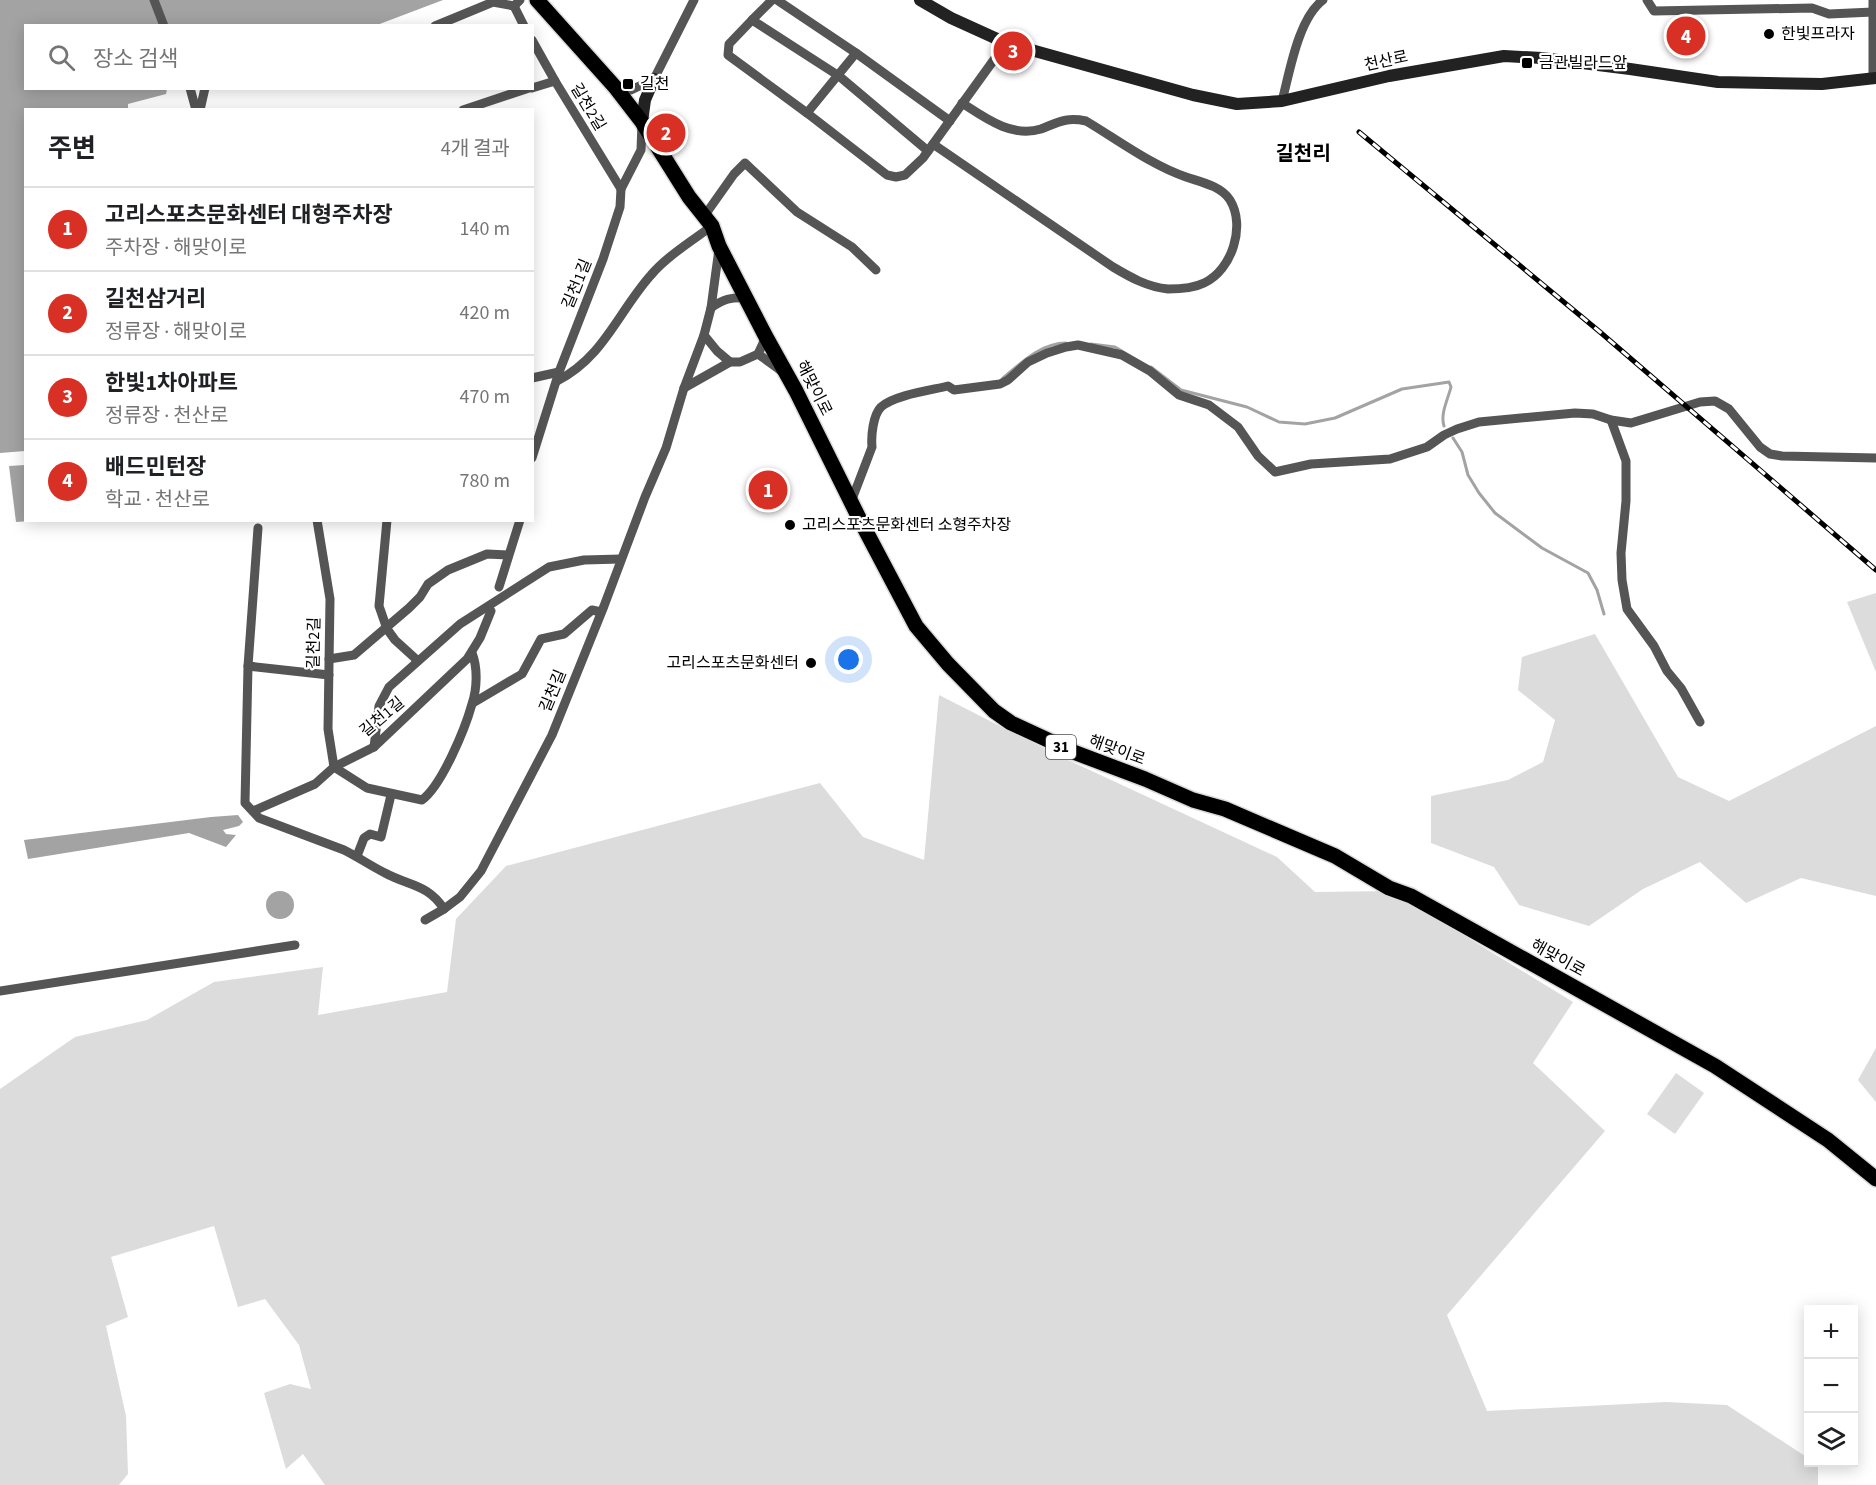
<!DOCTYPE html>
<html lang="ko">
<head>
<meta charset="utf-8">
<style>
  :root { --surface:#fff; --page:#f6f6f6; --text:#202124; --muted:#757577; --line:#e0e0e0; --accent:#d93025 }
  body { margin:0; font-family:"Source Sans 3","Noto Sans KR",sans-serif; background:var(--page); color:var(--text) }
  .controls { position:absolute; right:18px; bottom:18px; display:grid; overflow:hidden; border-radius:0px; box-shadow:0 3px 15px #0003 }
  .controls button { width:54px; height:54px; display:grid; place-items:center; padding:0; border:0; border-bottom:2px solid var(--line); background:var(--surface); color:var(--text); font:30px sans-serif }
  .you { position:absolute; left:849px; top:660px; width:21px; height:21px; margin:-15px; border:4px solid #fff; border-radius:50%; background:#1a73e8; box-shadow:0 0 0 9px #1a73e833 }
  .badge { display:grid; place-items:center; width:39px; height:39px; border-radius:50%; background:var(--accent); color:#fff; font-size:20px; font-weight:700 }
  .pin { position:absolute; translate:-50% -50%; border:3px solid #fff; box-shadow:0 2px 6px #0006 }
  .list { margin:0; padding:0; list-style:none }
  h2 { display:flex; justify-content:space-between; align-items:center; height:78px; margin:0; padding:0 24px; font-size:26px }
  h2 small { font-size:20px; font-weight:400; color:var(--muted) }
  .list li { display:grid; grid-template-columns:39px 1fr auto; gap:18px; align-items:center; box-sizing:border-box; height:84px; padding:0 24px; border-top:2px solid var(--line) }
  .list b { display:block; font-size:22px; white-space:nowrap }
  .list p { margin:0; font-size:20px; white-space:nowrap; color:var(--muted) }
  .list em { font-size:20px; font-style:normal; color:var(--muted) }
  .icon { flex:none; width:33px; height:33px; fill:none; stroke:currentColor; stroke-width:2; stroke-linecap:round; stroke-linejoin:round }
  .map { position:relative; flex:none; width:1876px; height:1485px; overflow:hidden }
  .search { position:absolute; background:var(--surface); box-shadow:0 3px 15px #0003; left:24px; top:24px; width:510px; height:66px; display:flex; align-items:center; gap:15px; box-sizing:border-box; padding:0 21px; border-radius:0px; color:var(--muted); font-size:22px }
  .panel { position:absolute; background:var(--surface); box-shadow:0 3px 15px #0003; left:24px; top:108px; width:510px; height:414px; border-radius:0px }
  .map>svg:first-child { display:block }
  .green { fill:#dcdcdc }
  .water { fill:#a3a3a3 }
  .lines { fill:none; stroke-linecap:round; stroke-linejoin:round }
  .stream { stroke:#a3a3a3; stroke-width:3 }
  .primary-casing { stroke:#dbdbdb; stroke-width:18 }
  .street { stroke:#555; stroke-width:9 }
  .secondary { stroke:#222; stroke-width:12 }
  .primary { stroke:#000; stroke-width:15 }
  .rail-casing { stroke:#000; stroke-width:5 }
  .rail { stroke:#fff; stroke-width:3; stroke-dasharray:9; stroke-linecap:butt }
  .poi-dot { fill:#000; stroke:#fff; stroke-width:2 }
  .labels { text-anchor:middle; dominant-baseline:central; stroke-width:4.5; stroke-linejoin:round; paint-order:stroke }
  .shield { fill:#fff; stroke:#4c4c4c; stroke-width:1.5 }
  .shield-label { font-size:15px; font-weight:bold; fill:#000 }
  .poi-label { font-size:16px; fill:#000; stroke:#fff; text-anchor:start }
  .street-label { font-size:16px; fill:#000; stroke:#fff }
  .quarter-label { font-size:20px; font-weight:bold; fill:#000; stroke:#fff }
</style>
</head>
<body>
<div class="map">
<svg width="1876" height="1485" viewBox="0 0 1876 1485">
  <rect width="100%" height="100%" fill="#fff"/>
  <g class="green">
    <path d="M1876,593V672L1847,602Z"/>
    <path d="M1595,634L1678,777L1729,801L1876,726V896L1801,878L1746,903L1700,862L1643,889L1589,926L1519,905L1494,867L1431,843V796L1508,780L1543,762L1555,720L1518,690L1522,657Z"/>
    <path d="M939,695L1053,753L1277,857L1315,892L1391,891L1573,1002L1533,1063L1605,1131L1447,1315L1487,1411L1666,1402L1727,1405L1808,1458V1462L1818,1464V1485H325L303,1454L286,1469L264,1393L290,1384L311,1389L299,1345L265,1299L238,1307L214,1226L111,1257L128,1317L106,1326L126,1416L128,1474L119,1485H0V1089L75,1037L147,1020L214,982L323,967L318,1015L447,992L456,919L506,866L820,783L863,837L924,860Z"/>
    <path d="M1876,1048V1102L1858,1080Z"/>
    <path d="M1676,1073L1704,1093L1675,1134L1647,1114Z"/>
  </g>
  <g class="water">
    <path d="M0,0H443L377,25L26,26V88L167,89L166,94L128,104V109L26,110L25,451L0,453Z"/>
    <path d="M25,465L26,520L32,521L16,522L9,466Z"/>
    <path d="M238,815L243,822L239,826L223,830L226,834L236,835L226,847L189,833L28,859L24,840L211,817Z"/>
    <circle cx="280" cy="905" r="14"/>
  </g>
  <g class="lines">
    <g class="stream">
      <path d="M1091,344L1115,347L1122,351"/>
      <path d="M1151,367L1181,390L1247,407L1279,422L1305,424L1335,418L1402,389L1449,382L1451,387C1448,399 1440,414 1444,426"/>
      <path d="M1003,378C1021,363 1041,343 1066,343"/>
      <path d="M1453,438L1462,452L1468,475L1479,493L1495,513L1542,548L1588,573L1597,590L1604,614"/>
    </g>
    <g class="primary-casing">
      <path id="primary" d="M537,0L615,87L642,122L689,197L712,226L719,246L766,337L796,391L859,518L916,626L948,664L994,711L1011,723L1076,753L1145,779L1193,800L1225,809L1335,856L1389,888L1411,896L1715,1066L1828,1140L1876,1179"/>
    </g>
    <g class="street">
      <path d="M154,0L164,26"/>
      <path d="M772,0L752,20L839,76L928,151"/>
      <path d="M777,0L856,53L950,121"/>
      <path d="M1647,0L1654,11L1812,8L1829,14L1873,12"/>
      <path d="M1873,0V79"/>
      <path d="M514,6L524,26"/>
      <path d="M752,20L729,44L728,55L807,113L887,175L896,177L905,175L923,158L1006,43"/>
      <path d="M435,26L493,2L514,6L520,0"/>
      <path d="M532,40L555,81L621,189"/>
      <path d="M615,87L631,90L654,79L694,0"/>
      <path d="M190,88L196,110"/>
      <path d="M532,88L555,81"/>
      <path d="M1282,101C1290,71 1298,19 1323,0"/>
      <path d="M200,110L205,88"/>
      <path d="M463,110L529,88"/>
      <path d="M807,113L856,53"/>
      <path d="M933,144L1113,267C1130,277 1147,287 1168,289C1179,289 1194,288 1204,283C1232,270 1246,226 1230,200C1221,186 1201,182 1186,177C1151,165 1118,140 1086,121C1066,117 1059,122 1041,129C1012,138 985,118 962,103"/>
      <path d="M705,215L734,174L745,163L797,212L852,247L876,270"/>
      <path d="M711,308C723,299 731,297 747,298"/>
      <path d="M704,335L717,351L730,362"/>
      <path d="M758,354L783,372"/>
      <path d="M532,378L559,372"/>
      <path d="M557,381C604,357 618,312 651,275C666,257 693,240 712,226"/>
      <path d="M684,388L730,362H740L758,354L766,337"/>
      <path d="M1611,420L1626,461V501L1621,553L1622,580L1627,609L1654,646L1667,671L1681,688L1700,722"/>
      <path d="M532,458L559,372L603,259L620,207L621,189L641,150L642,123"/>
      <path d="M851,502L872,447C871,436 873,415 881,407C894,395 932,390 948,386L954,390L1000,384L1008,380L1028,362L1047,353L1066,347L1078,345L1122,355L1150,371L1179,395L1209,405L1238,427L1258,456L1275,472L1311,464L1390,459L1427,447L1444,435L1457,429L1479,422L1575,413L1593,414L1611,420L1631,423L1700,402L1715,401L1729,409L1760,447L1770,454L1782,456L1876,458"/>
      <path d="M317,520L330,599L328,729L334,767L367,788L422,800C442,785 465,729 472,704C477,689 478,668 472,653"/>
      <path d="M387,520L379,606L387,629L395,640L417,660"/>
      <path d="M258,528L248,666L245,803L259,818L344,850C358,857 371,866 385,873C409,886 428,884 444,909L460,897L481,871L552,735L604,606L645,497L666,448L684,388L704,335L711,308L719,249"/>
      <path d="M499,587L520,520"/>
      <path d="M329,659L354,655L409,608L420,597L428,584L448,570L487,554L508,555"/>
      <path d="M248,666L329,675"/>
      <path d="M473,703L522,674L541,639L564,634L592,610L601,612"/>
      <path d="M374,747L379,706L389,687L460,624L549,567L584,560L621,559"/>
      <path d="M253,811L315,784L334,767L374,747L467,659L480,638L491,611"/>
      <path d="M357,856L364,838L370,834L381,837L391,795"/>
      <path d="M425,920L444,909"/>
      <path d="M0,991L295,945"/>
    </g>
    <g class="secondary">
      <path d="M920,0L951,18L1006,43L1193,95L1237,104L1282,101L1389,76L1504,56L1542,58L1630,69L1718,82L1822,84L1876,78"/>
      <path d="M642,122L645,100L654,79"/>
    </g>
    <use href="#primary" class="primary"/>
    <g class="rail-casing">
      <path id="rail" d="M1359,132L1600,332L1876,570"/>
    </g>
    <use href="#rail" class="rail"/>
  </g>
  <g class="poi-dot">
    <circle cx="1769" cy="34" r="6"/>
    <rect x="1521" y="57" width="12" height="12" rx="3"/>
    <rect x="622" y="78" width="12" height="12" rx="3"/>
    <circle cx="790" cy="525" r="6"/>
    <circle cx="811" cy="663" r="6"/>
  </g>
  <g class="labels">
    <rect class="shield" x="1046" y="735" width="30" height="24" rx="4.5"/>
    <g class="shield-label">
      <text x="1061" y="747">31</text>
    </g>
    <g class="poi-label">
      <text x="1781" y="34">한빛프라자</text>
      <text x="1539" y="63">금관빌라드앞</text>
      <text x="640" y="84">길천</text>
      <text x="802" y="525">고리스포츠문화센터 소형주차장</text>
      <text x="799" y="663" text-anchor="end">고리스포츠문화센터</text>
    </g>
    <g class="street-label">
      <text transform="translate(1386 61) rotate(-12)">천산로</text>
      <text transform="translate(588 107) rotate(59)">길천2길</text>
      <text transform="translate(577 284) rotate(-68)">길천1길</text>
      <text transform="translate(814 388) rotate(63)">해맞이로</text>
      <text transform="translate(314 643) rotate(-89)">길천2길</text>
      <text transform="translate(553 691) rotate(-68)">길천길</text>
      <text transform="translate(382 717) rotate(-40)">길천1길</text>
      <text transform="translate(1117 750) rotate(20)">해맞이로</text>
      <text transform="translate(1558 958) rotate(29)">해맞이로</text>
    </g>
    <g class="quarter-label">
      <text x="1303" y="154">길천리</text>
    </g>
  </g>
</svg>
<div class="controls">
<button>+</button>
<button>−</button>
<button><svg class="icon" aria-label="layers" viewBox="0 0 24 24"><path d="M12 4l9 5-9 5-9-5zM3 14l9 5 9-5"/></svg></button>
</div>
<div class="you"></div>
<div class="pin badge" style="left:768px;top:490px">1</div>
<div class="pin badge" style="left:666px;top:133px">2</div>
<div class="pin badge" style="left:1013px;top:51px">3</div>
<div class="pin badge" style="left:1686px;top:36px">4</div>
<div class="search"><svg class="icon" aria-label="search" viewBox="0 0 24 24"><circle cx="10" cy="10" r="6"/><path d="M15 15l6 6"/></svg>장소 검색</div>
<section class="panel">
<h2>주변<small>4개 결과</small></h2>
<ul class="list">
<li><span class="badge">1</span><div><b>고리스포츠문화센터 대형주차장</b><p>주차장 · 해맞이로</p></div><em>140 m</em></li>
<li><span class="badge">2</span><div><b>길천삼거리</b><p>정류장 · 해맞이로</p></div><em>420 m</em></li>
<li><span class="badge">3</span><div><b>한빛1차아파트</b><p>정류장 · 천산로</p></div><em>470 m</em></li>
<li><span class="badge">4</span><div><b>배드민턴장</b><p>학교 · 천산로</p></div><em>780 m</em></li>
</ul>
</section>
</div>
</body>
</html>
